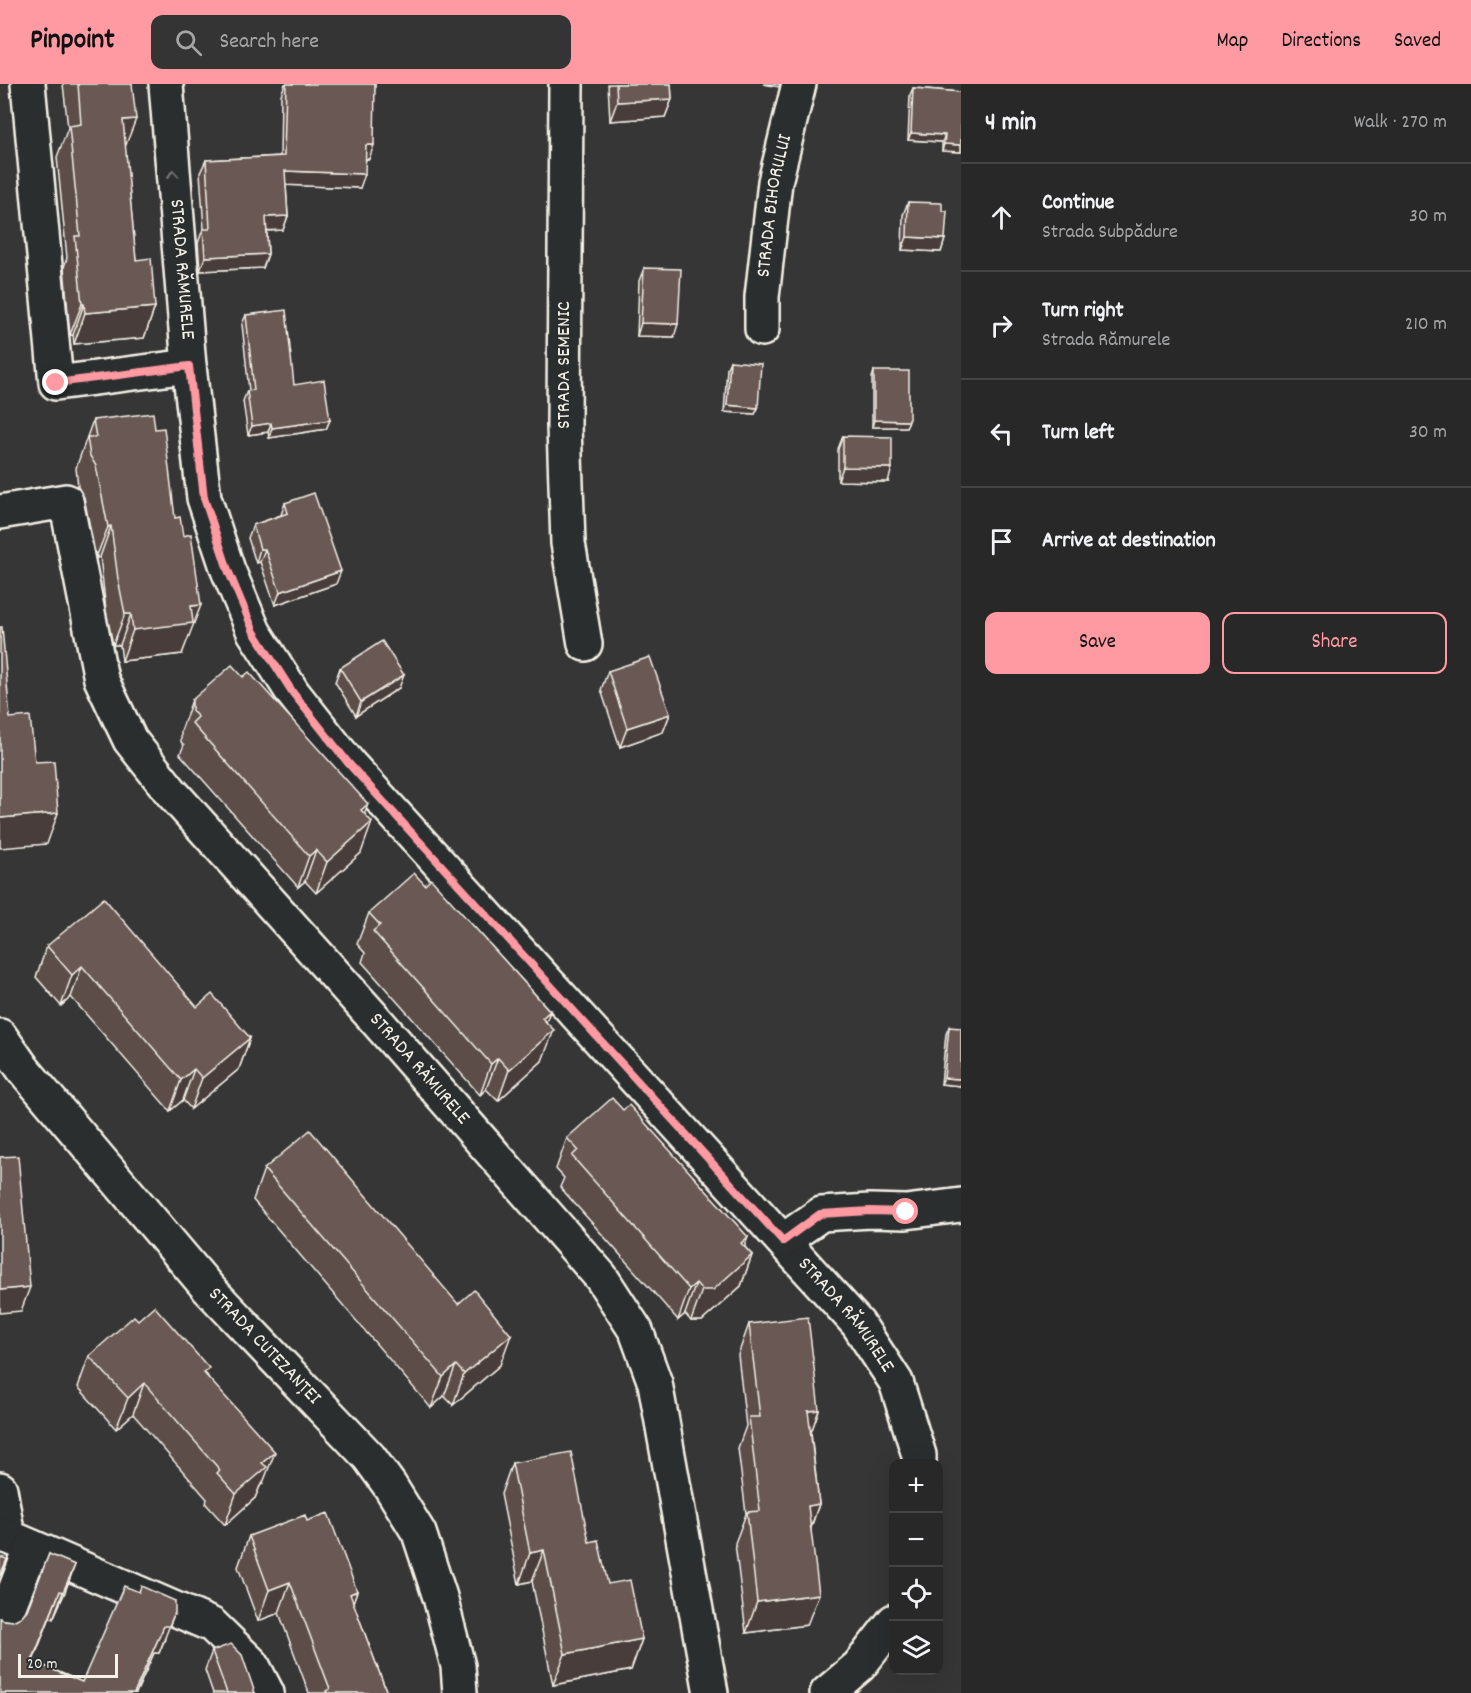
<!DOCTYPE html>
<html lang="en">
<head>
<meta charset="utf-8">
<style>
  :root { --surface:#292828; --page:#353434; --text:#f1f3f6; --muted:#a5a6a8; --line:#454445; --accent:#ff9aa2 }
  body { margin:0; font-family:Dekko,sans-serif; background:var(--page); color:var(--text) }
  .controls { position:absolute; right:18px; bottom:18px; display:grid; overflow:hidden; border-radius:12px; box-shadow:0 6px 24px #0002 }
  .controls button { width:54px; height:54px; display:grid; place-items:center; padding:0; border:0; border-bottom:2px solid var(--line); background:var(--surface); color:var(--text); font:30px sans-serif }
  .scale { position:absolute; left:18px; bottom:15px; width:100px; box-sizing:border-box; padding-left:6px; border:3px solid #f4f1e8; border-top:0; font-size:16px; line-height:21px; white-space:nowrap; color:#f4f1e8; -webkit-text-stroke:4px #2a2d2e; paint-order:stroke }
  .stop { position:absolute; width:18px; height:18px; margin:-14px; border:4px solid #ff9aa2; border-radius:50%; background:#fff }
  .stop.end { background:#ff9aa2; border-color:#fff; box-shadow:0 2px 6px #0008 }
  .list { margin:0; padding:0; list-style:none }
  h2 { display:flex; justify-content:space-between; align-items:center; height:78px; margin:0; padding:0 24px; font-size:26px }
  h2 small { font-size:20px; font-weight:400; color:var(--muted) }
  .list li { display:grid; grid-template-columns:39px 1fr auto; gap:18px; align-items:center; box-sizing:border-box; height:108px; padding:0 24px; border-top:2px solid var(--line) }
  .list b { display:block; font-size:22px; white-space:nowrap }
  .list p { margin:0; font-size:20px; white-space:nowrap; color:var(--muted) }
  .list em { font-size:20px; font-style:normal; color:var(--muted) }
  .actions { display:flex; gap:12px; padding:18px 24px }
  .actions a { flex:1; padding:14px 0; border:2px solid var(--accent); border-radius:12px; text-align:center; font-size:21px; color:var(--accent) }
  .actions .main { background:var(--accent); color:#111 }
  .icon { flex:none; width:33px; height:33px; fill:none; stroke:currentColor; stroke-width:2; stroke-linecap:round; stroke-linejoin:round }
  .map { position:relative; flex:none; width:961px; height:1609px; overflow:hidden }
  header { display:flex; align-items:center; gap:36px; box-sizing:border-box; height:84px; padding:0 30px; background:var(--accent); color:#111 }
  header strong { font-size:28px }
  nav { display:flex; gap:33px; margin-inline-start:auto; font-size:21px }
  .search { width:420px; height:54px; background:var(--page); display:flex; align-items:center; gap:15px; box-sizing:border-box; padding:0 21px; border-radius:12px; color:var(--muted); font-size:22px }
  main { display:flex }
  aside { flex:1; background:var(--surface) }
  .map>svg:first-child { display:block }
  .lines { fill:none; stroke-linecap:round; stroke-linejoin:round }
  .minor-casing { stroke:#f4f1e8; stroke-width:38 }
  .minor { stroke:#2a2d2e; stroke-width:33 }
  .wall { fill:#5b4d48; stroke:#f4f1e8; stroke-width:1.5 }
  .shaded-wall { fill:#4a3e3b; stroke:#f4f1e8; stroke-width:1.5 }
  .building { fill:#6a5954; stroke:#f4f1e8; stroke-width:1.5 }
  .oneway { stroke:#71726f }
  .route { stroke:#ff9aa2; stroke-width:8 }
  .labels { text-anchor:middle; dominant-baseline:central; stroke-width:4.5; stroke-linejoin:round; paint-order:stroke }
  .street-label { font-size:20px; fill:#f4f1e8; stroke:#2a2d2e }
</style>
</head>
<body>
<header>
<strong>Pinpoint</strong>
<div class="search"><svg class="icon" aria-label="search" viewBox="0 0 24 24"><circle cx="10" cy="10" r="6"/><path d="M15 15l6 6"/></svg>Search here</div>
<nav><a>Map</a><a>Directions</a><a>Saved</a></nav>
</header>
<main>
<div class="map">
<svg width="961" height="1609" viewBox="0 0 961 1609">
  <rect width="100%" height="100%" fill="#373636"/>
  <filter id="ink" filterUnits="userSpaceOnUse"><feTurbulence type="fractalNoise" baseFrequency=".0167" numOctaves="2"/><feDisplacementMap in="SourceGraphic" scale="12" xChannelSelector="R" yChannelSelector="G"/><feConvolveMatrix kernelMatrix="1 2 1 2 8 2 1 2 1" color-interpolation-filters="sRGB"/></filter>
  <g filter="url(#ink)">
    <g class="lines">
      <g class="minor-casing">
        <g id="minor">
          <path d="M28,0L56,299L189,282"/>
          <path id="s1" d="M166,0L189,282L204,414L228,486L254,548L293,609L349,680L858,1240L896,1298L919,1371V1380"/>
          <path d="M566,0L564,342L568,459L585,560"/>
          <path id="s2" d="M762,245V213L775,98L799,0"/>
          <path id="s3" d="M0,428L66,417L101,595L130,656L172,709L374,934L601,1193L636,1247L655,1299L711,1609"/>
          <path id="s4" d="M0,952L24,986L209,1205L369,1373L390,1402L419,1449L440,1513L458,1582L460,1609"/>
          <path d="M783,1157L821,1130L870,1127L906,1128L961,1121"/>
          <path d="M0,1405L8,1453"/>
          <path d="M0,1449L212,1541L252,1580L267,1609"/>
          <path d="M0,1545L32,1463"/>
          <path d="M827,1609L859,1582L894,1537"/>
        </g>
      </g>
      <use href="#minor" class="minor"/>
    </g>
    <g class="wall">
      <path d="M63,0H132L125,63L136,176L155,223L144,254L74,260L73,251H70L64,183L67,174L57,73L68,44Z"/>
      <path d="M285,0H375L369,75H366L360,104L286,101L288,132L283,146L267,147L268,170L263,184L200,187L198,159L203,145H204L200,89L206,76L280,72L281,11Z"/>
      <path d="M608,0H671L672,15L665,33L610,37Z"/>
      <path d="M763,0H780L779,3Z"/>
      <path d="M913,4L961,8V68L942,67V58L908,56L910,11Z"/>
      <path d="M908,118L942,127L945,155L941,168L902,166L903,131Z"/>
      <path d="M644,184L674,253L637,252L639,197Z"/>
      <path d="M246,231L294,301L330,336L326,345L269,354L268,348L248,351L243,317L247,307H249L242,240Z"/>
      <path d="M730,277L758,324L755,330L724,328L727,284Z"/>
      <path d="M874,287L909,337L906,343H872V294Z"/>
      <path d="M93,336L155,345L189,552H188L182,570L122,577L120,561H113L106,526L100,473L96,474L84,413L78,403L76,384Z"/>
      <path d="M843,352L888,398L838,397V365Z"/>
      <path d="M285,419L336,500L275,521L260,478L256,479L248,454L253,441L281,431Z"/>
      <path d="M340,584L399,604L356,632L335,598Z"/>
      <path d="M608,587L670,630L663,648L620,663L601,606Z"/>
      <path d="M192,616L364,729L361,769L316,809L305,797L298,803L180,670L184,661L181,658V647Z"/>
      <path d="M425,801L550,927L546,938L542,977L498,1017L486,1005L480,1011L362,878L365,869L357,860L369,829Z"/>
      <path d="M47,862L197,923L250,954L239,985L191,1025L183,1016L170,1027L71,913L61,922L36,893Z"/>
      <path d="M949,943L961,1002L941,1000L946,950Z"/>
      <path d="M567,1054L745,1163L752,1171L741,1202L702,1237H691L685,1230L678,1236L560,1103L564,1094L556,1085Z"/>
      <path d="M264,1085L500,1281L453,1321L444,1312L431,1324L253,1116Z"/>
      <path d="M138,1236L207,1291L263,1399L260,1402L255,1414L225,1441L206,1420L207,1415L133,1330L116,1345L78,1303L89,1272Z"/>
      <path d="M749,1240L819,1326L811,1348L819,1420L811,1444L807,1541L746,1549L735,1459L746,1430L738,1364L746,1342L738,1271Z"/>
      <path d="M512,1379L589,1458L608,1500L642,1555L631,1586L553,1601L532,1497L519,1500L501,1410Z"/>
      <path d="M307,1437L357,1507L353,1518L387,1609H309L279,1529L258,1537L238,1483L249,1452Z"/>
      <path d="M49,1470L65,1508L53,1535L50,1533L33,1577L82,1598L139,1508L165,1555L159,1569H154L136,1609H0L3,1536L13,1537L21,1533L27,1526Z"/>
      <path d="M212,1567L255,1609H213L205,1586Z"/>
    </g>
    <g class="shaded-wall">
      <path d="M672,15L665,33L610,37L617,18Z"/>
      <path d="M136,35L124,66L123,36Z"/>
      <path d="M911,49L945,51L942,58L908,56Z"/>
      <path d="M944,60L961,61V68L942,67Z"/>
      <path d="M366,61H374L369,75H361Z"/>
      <path d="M285,87L365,90L360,104L280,101Z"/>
      <path d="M288,132L283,146L261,147L266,133Z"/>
      <path d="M907,153L945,155L941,168L902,166Z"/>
      <path d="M268,170L263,184L200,187L205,173Z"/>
      <path d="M82,220H84L73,251H70Z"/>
      <path d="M155,223L144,254L74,260L85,229Z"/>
      <path d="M641,239L678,240L674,253L637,252Z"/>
      <path d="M727,321L758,324L755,330L724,328Z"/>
      <path d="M330,336L326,345L269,354L272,344Z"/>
      <path d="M874,336L909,337L906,343H872Z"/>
      <path d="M271,339L268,348L248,351L252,342Z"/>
      <path d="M843,383L892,384L888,398L838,397Z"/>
      <path d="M111,442L100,473L96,474L108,443Z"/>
      <path d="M260,465H265L260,478L256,479Z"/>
      <path d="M341,487L336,500L275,521L280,508Z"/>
      <path d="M201,521L182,570L122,577L133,546L191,522Z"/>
      <path d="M125,530H131L120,561H113Z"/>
      <path d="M404,591L399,604L356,632L361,618Z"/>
      <path d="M670,630L663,648L620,663L627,644Z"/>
      <path d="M368,720L357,751L361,726Z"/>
      <path d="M58,729L47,760L0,764V734Z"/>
      <path d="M372,738L361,769L316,809L327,778Z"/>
      <path d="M316,766L305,797L298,803L309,772Z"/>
      <path d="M82,882L71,913L61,922L72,891Z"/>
      <path d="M550,927L539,958L542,934Z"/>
      <path d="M554,946L542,977L498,1017L509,986Z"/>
      <path d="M250,954L239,985L191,1025L202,994Z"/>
      <path d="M498,974L486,1005L480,1011L491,980Z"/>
      <path d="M194,985L183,1016L170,1027L181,996Z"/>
      <path d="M944,994L961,995V1002L941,1000Z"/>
      <path d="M748,1153L737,1184L741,1159Z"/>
      <path d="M752,1171L741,1202L702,1237H691L702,1206Z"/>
      <path d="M696,1199L685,1230L678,1236L689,1205Z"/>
      <path d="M30,1203L21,1227L0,1229V1206Z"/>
      <path d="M511,1251L500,1281L453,1321L464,1290Z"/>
      <path d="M456,1281L444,1312L431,1324L443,1293Z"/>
      <path d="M144,1299L133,1330L116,1345L128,1314Z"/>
      <path d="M819,1326L808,1357V1327Z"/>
      <path d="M275,1368L263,1399L260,1402L255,1414L225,1441L236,1410L262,1379Z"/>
      <path d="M819,1420L808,1451V1422Z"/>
      <path d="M544,1466L532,1497L519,1500L530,1469Z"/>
      <path d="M75,1481L65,1508L53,1535L63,1508Z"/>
      <path d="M290,1498L279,1529L258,1537L269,1506Z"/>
      <path d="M60,1507L50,1533L22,1604L32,1577Z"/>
      <path d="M357,1507L346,1538L350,1510Z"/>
      <path d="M819,1510L807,1541L746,1549L757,1518Z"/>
      <path d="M175,1528L159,1569H154L136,1609H134L164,1542Z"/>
      <path d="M642,1555L631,1586L553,1601L565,1570Z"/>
    </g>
    <g class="building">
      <path d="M78,0H132L136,35L123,36L136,176L151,174L155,223L85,229L84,220H82L75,152H80L69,42L81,40Z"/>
      <path d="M286,0H375L374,61H366L365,90L285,87L288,132L266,133L268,170L205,173L203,145H210L206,76L284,72Z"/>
      <path d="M616,0H671L672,15L617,18Z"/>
      <path d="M913,4L961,8V61L944,60L945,51L911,49Z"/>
      <path d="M908,118L942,119V127H947L945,155L907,153Z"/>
      <path d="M644,184L681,185L678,240L641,239Z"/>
      <path d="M286,226L294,301L324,296L330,336L272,344L271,339L252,342L247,307L254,306L246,231Z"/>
      <path d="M730,277L761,280L758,324L727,321Z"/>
      <path d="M874,287H909V337L874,336Z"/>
      <path d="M153,329L155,345L164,344L175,434L180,433L183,452L191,450L201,521L191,522L193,539L133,546L131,530H125L118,495L111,442L108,443L96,382L90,372L87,353H96L93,336Z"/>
      <path d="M843,352L892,353V384L843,383Z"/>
      <path d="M314,409L341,487L280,508L265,465H260L253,441L288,429L285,419Z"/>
      <path d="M0,543H2L10,634L30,632L35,678L54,677L58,729L0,734Z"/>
      <path d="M382,557L404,591L361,618L340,584Z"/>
      <path d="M650,573L670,630L627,644L608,587Z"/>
      <path d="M232,581L243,593L249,588L368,720L361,726L372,738L327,778L316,766L309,772L192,639L198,633L192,627V616Z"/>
      <path d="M414,789L425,801L431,795L550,927L542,934L554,946L509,986L498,974L491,980L373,847L380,841L369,829Z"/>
      <path d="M104,814L197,923L212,910L250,954L202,994L194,985L181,996L82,882L72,891L47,862Z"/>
      <path d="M949,943L961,944V995L944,994Z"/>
      <path d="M612,1014L623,1026L629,1021L748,1153L741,1159L752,1171L713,1206H702L696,1199L689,1205L572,1072L578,1066L567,1054Z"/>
      <path d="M310,1046L458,1220L474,1206L511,1251L464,1290L456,1281L443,1293L264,1085Z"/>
      <path d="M18,1072L30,1203L0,1206V1073Z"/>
      <path d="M154,1222L209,1284L204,1289L275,1368L262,1379L267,1383L236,1410L217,1389L220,1386L144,1299L128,1314L89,1272L134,1232L138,1236Z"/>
      <path d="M808,1233L819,1326L808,1327L819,1420L808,1422L819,1510L757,1518L747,1428L760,1427L749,1333H760L749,1240Z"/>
      <path d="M571,1368L589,1458L598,1456L608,1500L630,1496L642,1555L565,1570L544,1466L530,1469L512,1379Z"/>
      <path d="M328,1429L357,1507L350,1510L387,1609H327L326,1607L330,1605L290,1498L269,1506L249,1452L305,1431L307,1437Z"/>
      <path d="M49,1470L75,1481L63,1508L60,1507L32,1577L82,1598L124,1502L139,1508L141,1502L175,1517V1528L169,1542H164L134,1609H0V1534L3,1536L13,1537L21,1533L27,1526Z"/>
      <path d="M0,1473L7,1475L0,1492Z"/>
      <path d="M231,1560L242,1571L255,1609H227L212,1567Z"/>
    </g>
    <defs><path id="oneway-chevron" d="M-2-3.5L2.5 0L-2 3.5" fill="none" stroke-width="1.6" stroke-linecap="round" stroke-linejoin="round" transform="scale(1.5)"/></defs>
    <use class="oneway" href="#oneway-chevron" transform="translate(173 90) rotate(-95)"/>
  </g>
  <g class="lines" filter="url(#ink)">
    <path class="route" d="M56,299L189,282L204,414L228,486L254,548L293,609L349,680L783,1157L820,1130L870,1127L906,1128"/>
  </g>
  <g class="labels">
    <g class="street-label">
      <text stroke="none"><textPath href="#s2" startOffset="124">STRADA BIHORULUI</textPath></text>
      <text stroke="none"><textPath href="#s1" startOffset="186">STRADA RĂMURELE</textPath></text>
      <text transform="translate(565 281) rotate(-90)">STRADA SEMENIC</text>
      <text stroke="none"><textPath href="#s3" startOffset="754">STRADA RĂMURELE</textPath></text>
      <text stroke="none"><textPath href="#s1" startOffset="1464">STRADA RĂMURELE</textPath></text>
      <text stroke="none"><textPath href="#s4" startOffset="408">STRADA CUTEZANȚEI</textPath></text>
    </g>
  </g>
</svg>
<div class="controls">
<button>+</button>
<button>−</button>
<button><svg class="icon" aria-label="locate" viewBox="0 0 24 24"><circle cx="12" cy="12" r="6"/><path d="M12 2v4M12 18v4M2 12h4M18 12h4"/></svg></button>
<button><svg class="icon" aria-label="layers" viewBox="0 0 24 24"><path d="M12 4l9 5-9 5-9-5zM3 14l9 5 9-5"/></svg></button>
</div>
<div class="scale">20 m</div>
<div class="stop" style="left:906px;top:1128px"></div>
<div class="stop end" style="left:56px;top:299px"></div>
</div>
<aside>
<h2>4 min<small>Walk · 270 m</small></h2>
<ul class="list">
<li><svg class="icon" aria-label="ahead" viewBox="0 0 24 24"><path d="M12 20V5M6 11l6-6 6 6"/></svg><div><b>Continue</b><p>Strada Subpădure</p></div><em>30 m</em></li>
<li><svg class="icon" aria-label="right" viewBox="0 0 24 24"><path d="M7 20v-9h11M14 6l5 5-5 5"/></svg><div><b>Turn right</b><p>Strada Rămurele</p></div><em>210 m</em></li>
<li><svg class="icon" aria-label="left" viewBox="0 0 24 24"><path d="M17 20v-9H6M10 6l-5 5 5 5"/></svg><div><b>Turn left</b></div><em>30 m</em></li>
<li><svg class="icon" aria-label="arrive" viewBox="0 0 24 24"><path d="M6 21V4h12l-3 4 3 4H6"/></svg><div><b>Arrive at destination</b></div></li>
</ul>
<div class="actions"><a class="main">Save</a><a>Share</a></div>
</aside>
</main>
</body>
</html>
